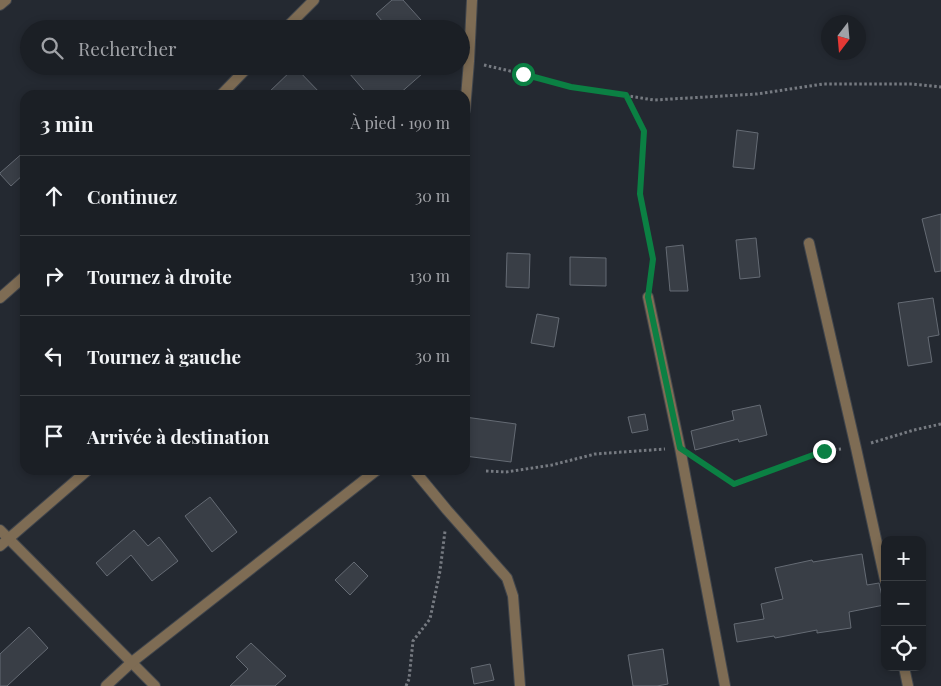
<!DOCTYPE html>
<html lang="fr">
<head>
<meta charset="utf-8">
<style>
  :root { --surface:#1b1f25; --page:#24272d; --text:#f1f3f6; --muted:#a0a2a7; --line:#393d42 }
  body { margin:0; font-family:"Playfair Display",serif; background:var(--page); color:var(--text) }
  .controls { position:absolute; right:15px; bottom:15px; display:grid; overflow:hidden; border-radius:10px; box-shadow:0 2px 8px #0003 }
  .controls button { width:45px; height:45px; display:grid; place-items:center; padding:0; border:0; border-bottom:1px solid var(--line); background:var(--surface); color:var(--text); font:25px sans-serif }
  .compass { position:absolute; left:821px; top:15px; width:45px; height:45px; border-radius:50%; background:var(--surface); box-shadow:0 2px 8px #0003; rotate:196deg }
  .stop { position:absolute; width:15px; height:15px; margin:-11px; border:4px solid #0b8043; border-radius:50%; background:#fff }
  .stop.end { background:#0b8043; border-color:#fff; box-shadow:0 1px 5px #0008 }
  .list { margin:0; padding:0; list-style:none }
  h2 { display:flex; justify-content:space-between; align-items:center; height:65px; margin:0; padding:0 20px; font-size:21px }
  h2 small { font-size:16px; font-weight:400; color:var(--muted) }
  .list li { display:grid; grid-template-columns:32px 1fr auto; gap:15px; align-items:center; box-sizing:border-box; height:80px; padding:0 20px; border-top:1px solid var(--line) }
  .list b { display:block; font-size:19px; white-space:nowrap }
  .list em { font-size:16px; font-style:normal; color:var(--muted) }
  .icon { flex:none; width:28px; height:28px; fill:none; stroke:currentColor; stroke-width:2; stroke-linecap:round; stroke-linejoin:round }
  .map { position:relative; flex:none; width:941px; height:686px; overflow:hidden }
  .search { position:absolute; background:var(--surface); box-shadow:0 2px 8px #0003; left:20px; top:20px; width:450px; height:55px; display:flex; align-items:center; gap:12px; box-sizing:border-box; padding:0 18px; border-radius:28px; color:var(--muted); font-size:19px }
  .panel { position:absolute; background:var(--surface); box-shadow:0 2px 8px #0003; left:20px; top:90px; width:450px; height:385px; border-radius:15px }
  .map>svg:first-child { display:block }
  .building { fill:#393e46; stroke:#656b74 }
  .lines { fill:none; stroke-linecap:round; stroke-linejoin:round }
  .street-casing { stroke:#40454c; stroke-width:12 }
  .path { stroke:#767a81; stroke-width:3; stroke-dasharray:2.5 2.5; stroke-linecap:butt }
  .street { stroke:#7e6c54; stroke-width:10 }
  .route { stroke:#0b8043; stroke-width:6 }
</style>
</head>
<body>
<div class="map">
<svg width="941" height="686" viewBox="0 0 941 686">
  <rect width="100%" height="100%" fill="#242931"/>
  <g class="building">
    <path d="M392,0H403L429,29H389L376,14Z"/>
    <path d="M343,66H431L398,95H368Z"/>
    <path d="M295,67L322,95H266Z"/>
    <path d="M737,130L758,133L754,169L733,167Z"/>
    <path d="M25,151V173L11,186L0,174V173Z"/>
    <path d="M941,214V271L935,272L922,219Z"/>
    <path d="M756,238L760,277L740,279L736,240Z"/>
    <path d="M683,245L688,291H670L666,247Z"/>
    <path d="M507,253L530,254L529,288L506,287Z"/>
    <path d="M570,257L606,258V286L570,285Z"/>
    <path d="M933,298L939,335L928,337L932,362L908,366L898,303Z"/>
    <path d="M537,314L559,318L554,347L531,343Z"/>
    <path d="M760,405L767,435L739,442L738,439L695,450L691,431L734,420L732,411Z"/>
    <path d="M645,414L648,430L632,433L628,417Z"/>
    <path d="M465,417L516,424L511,462L465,456Z"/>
    <path d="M210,497L237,532L212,552L185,516Z"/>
    <path d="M134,530L148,546L159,537L178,561L152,581L131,555L107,576L96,563Z"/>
    <path d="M862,554L867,585L879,583L884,605L849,612L851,628L817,633V630L775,638L774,636L737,642L734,624L764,619L761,604L783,599L775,568L812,560L813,562Z"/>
    <path d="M354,562L368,576L350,595L335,580Z"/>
    <path d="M29,627L48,648L7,686H0V654Z"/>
    <path d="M251,643L286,676L275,686H230L248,669L236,657Z"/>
    <path d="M663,649L668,684L657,686H633L628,655Z"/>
    <path d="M490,664L494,680L474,684L471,668Z"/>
  </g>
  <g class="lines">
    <g class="street-casing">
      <g id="street">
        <path d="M0,5L6,0"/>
        <path d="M285,29L314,0"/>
        <path d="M221,95L249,66"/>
        <path d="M465,110L469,61L472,0"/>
        <path d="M809,243L856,448L885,580"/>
        <path d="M648,297L680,448L725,686"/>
        <path d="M0,298L25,276"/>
        <path d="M414,470L447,510L507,578L513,596L520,686"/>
        <path d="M0,530L155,686"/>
        <path d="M0,546L88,470"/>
        <path d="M904,667L908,686"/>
        <path d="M106,686L132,662L377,470"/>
      </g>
    </g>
    <g class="path">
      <path d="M484,65L523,74L571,87L654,100L757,94L823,84H912L941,87"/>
      <path d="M626,96L644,131L640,194L653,259L650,284"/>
      <path d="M871,443L914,430L941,424"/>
      <path d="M698,460L734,485L824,451L841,449"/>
      <path d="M486,471L506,472L552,465L595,454L665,449"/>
      <path d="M406,686L409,679L413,641L430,619L440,571L445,531"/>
    </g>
    <use href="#street" class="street"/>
  </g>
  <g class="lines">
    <path class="route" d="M523,74L571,87L626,95L644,131L640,194L653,259L648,297L680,448L734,484L824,451"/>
  </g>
</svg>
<div class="controls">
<button>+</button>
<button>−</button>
<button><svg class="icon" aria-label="locate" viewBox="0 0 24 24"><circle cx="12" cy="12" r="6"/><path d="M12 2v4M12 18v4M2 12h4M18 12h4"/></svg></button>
</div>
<svg class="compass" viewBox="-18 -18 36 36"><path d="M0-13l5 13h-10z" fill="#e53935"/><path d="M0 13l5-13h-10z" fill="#a0a2a7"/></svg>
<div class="stop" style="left:523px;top:74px"></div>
<div class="stop end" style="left:824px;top:451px"></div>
<div class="search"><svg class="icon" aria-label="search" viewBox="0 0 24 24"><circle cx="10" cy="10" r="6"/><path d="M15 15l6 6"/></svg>Rechercher</div>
<section class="panel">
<h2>3 min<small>À pied · 190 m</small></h2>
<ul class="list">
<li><svg class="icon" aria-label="ahead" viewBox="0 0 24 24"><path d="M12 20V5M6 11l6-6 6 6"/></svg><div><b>Continuez</b></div><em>30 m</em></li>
<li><svg class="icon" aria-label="right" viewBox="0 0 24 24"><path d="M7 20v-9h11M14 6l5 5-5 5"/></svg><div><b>Tournez à droite</b></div><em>130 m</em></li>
<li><svg class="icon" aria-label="left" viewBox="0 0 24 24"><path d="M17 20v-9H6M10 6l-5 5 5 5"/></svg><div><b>Tournez à gauche</b></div><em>30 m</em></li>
<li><svg class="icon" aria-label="arrive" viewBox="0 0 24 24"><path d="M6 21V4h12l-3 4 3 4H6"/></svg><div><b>Arrivée à destination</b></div></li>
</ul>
</section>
</div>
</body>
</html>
